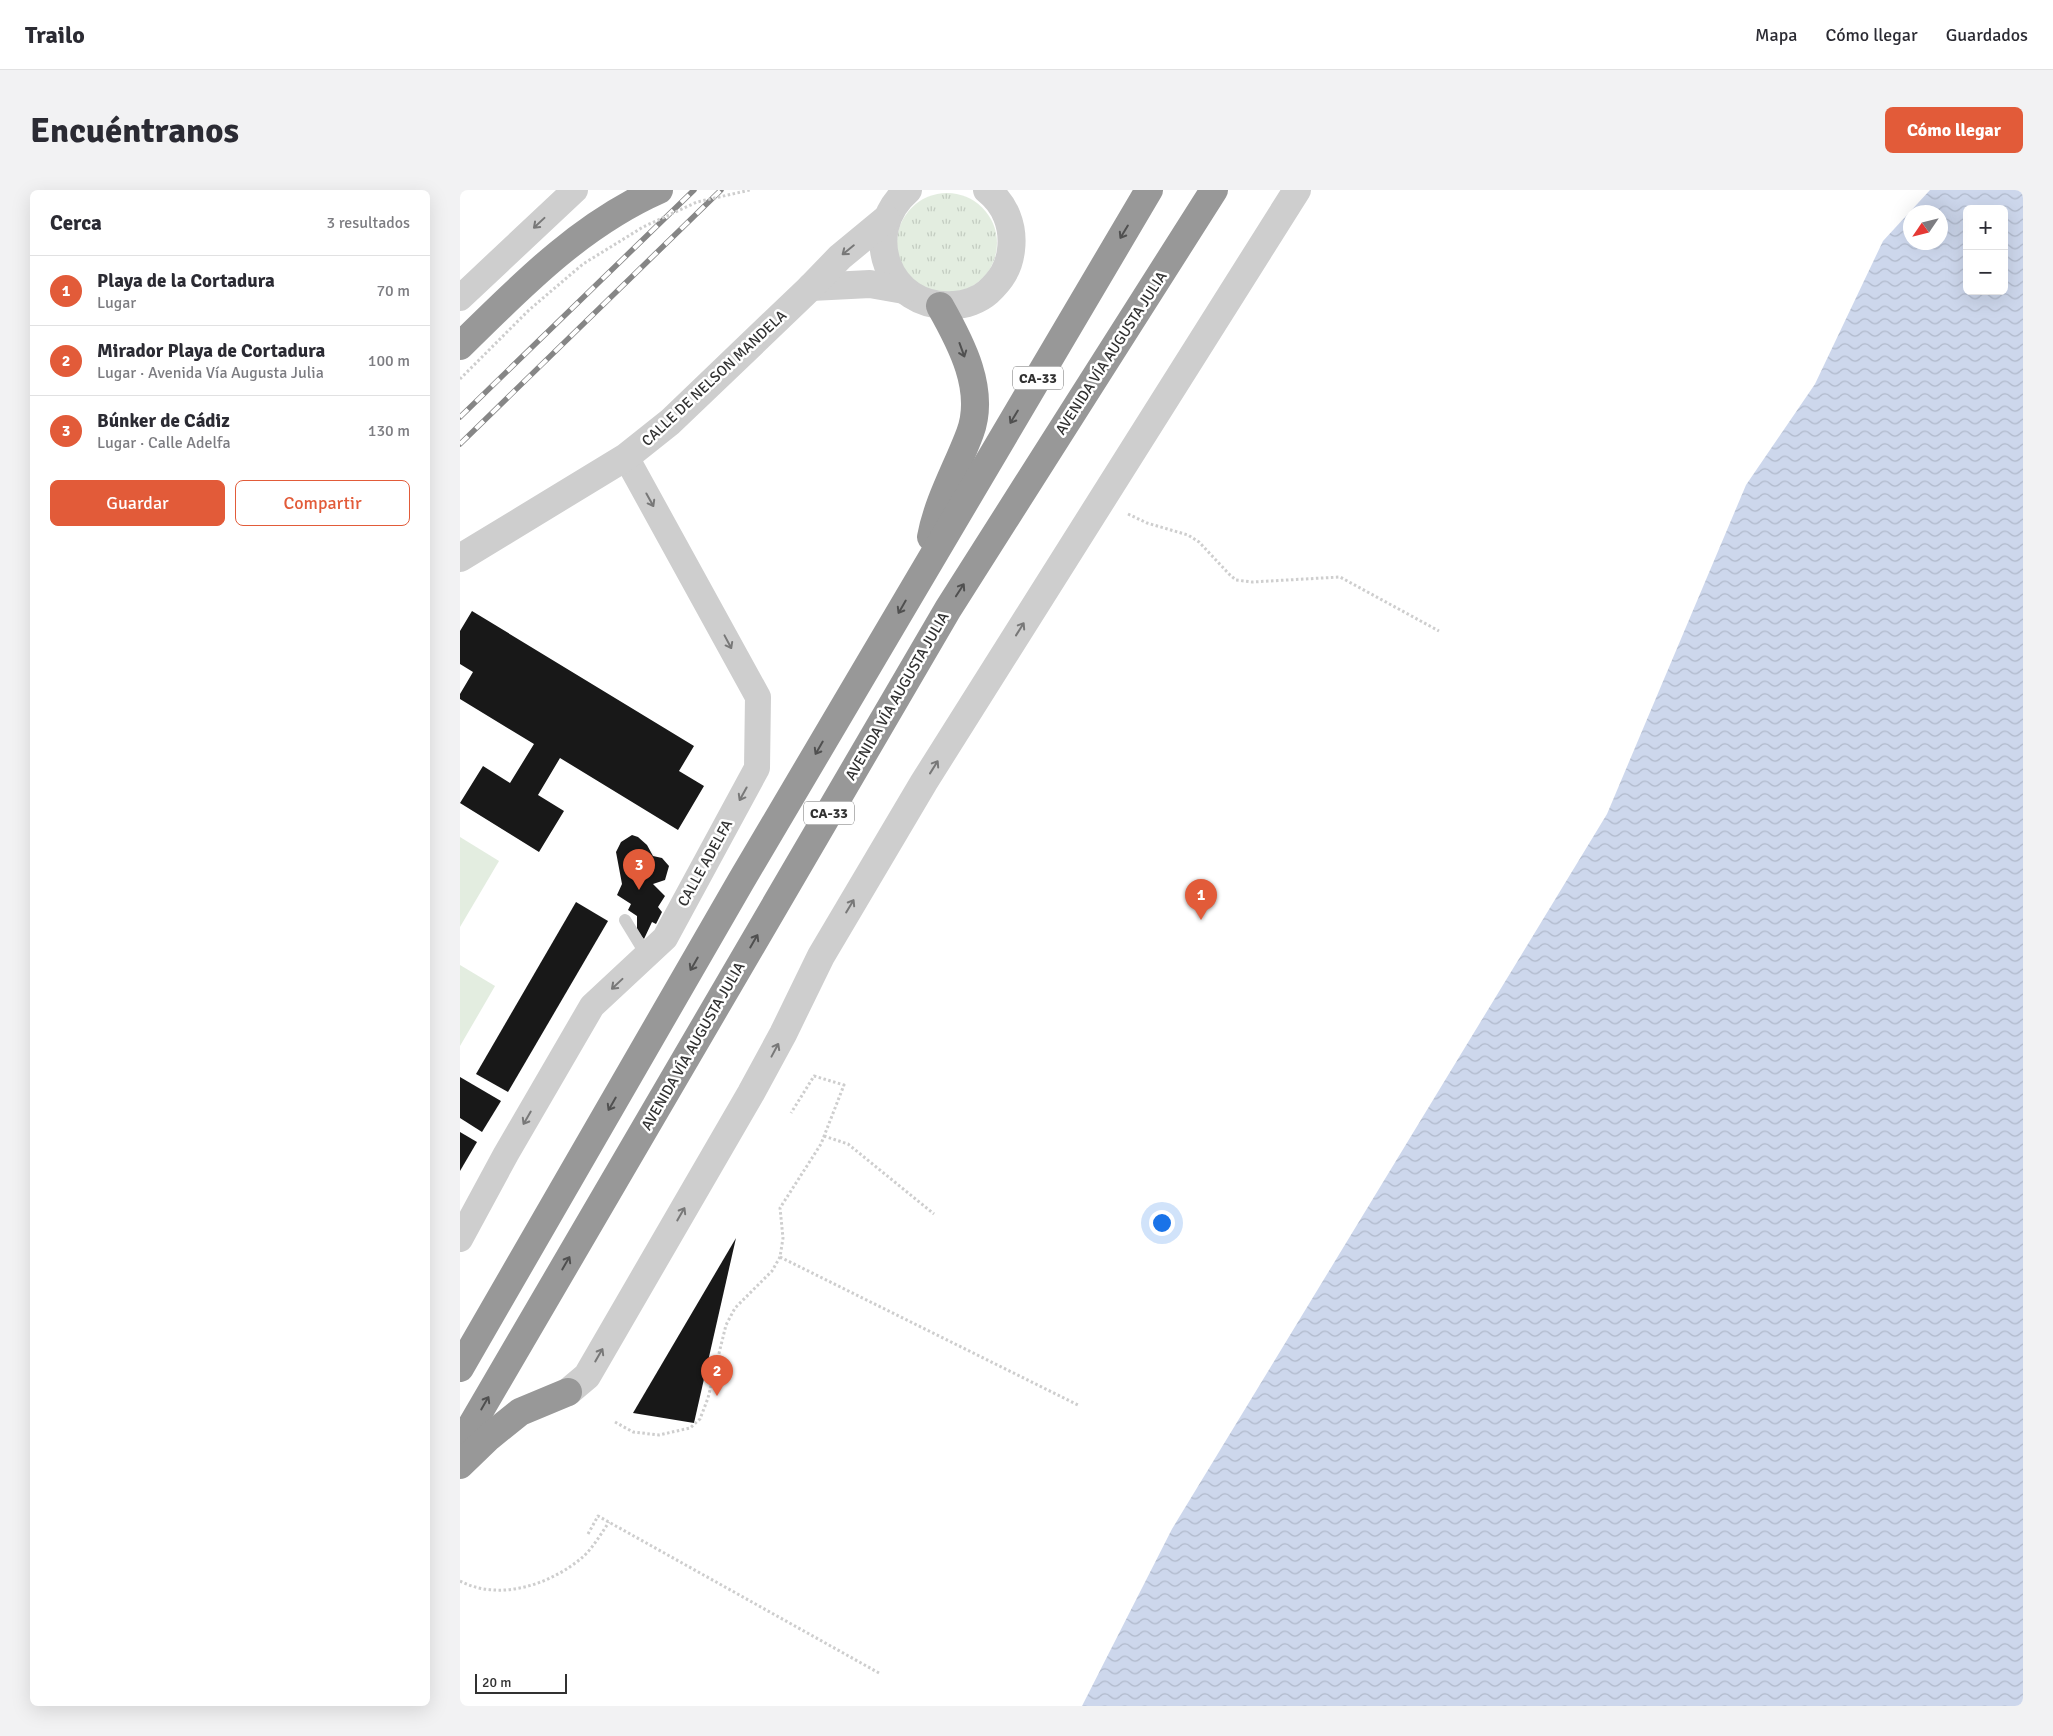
<!DOCTYPE html>
<html lang="es">
<head>
<meta charset="utf-8">
<style>
  :root { --surface:#fff; --page:#f2f2f3; --text:#2b2b33; --muted:#7c7c81; --line:#e1e1e2; --accent:#e25b39 }
  body { margin:0; font-family:Signika,sans-serif; background:var(--page); color:var(--text) }
  .controls { position:absolute; right:15px; top:15px; display:grid; overflow:hidden; border-radius:8px; box-shadow:0 5px 20px #0002 }
  .controls button { width:45px; height:45px; display:grid; place-items:center; padding:0; border:0; border-bottom:1px solid var(--line); background:var(--surface); color:var(--text); font:25px sans-serif }
  .compass { position:absolute; left:1443px; top:15px; width:45px; height:45px; border-radius:50%; background:var(--surface); box-shadow:0 5px 20px #0002; rotate:235deg }
  .scale { position:absolute; left:15px; bottom:12px; width:92px; box-sizing:border-box; padding-left:5px; border:2px solid #313131; border-top:0; font-size:14px; line-height:18px; white-space:nowrap; color:#313131; -webkit-text-stroke:4px #fff; paint-order:stroke }
  .you { position:absolute; left:701px; top:1032px; width:18px; height:18px; margin:-12px; border:4px solid #fff; border-radius:50%; background:#1a73e8; box-shadow:0 0 0 8px #1a73e833 }
  .badge { display:grid; place-items:center; width:32px; height:32px; border-radius:50%; background:var(--accent); color:#fff; font-size:16px; font-weight:700 }
  .pin { position:absolute; translate:-50% -41px; filter:drop-shadow(0 1px 2px #0008) }
  .pin::after { content:''; position:absolute; top:26px; width:18px; height:15px; background:inherit; clip-path:polygon(0 0,100% 0,50% 100%) }
  .list { margin:0; padding:0; list-style:none }
  h2 { display:flex; justify-content:space-between; align-items:center; height:65px; margin:0; padding:0 20px; font-size:21px }
  h2 small { font-size:16px; font-weight:400; color:var(--muted) }
  .list li { display:grid; grid-template-columns:32px 1fr auto; gap:15px; align-items:center; box-sizing:border-box; height:70px; padding:0 20px; border-top:1px solid var(--line) }
  .list b { display:block; font-size:19px; white-space:nowrap }
  .list p { margin:0; font-size:16px; white-space:nowrap; color:var(--muted) }
  .list em { font-size:16px; font-style:normal; color:var(--muted) }
  .actions { display:flex; gap:10px; padding:15px 20px }
  .actions a { flex:1; padding:11px 0; border:1px solid var(--accent); border-radius:8px; text-align:center; font-size:18px; color:var(--accent) }
  .actions .main { background:var(--accent); color:#fff }
  .map { position:relative; flex:none; width:1563px; height:1516px; overflow:hidden; border-radius:8px }
  header { display:flex; align-items:center; gap:30px; box-sizing:border-box; height:70px; padding:0 25px; background:var(--surface); border-bottom:1px solid var(--line) }
  header strong { font-size:24px }
  nav { display:flex; gap:28px; margin-inline-start:auto; font-size:18px }
  .intro { display:flex; align-items:center; justify-content:space-between; box-sizing:border-box; height:120px; padding:0 30px }
  h1 { margin:0; font-size:35px }
  .button { padding:12px 22px; border-radius:8px; background:var(--accent); color:#fff; font-size:18px; font-weight:700 }
  main { display:flex; gap:30px; padding:0 30px }
  aside { flex:1; background:var(--surface); border-radius:8px; box-shadow:0 5px 20px #0002 }
  .map>svg:first-child { display:block }
  .grass { fill:url(#grass-tufts) }
  .garden { fill:#e3ede0 }
  .water { fill:url(#water-waves); fill-rule:evenodd }
  .building { fill:#181818 }
  .lines { fill:none; stroke-linecap:round; stroke-linejoin:round }
  .path { stroke:#cecece; stroke-width:3; stroke-dasharray:2.5 2.5; stroke-linecap:butt }
  .service { stroke:#cecece; stroke-width:12 }
  .minor { stroke:#cecece; stroke-width:26 }
  .tertiary { stroke:#cecece; stroke-width:28 }
  .motorway { stroke:#989898; stroke-width:28 }
  .rail-casing { stroke:#868686; stroke-width:5.5 }
  .rail { stroke:#fff; stroke-width:4; stroke-dasharray:11; stroke-linecap:butt }
  .path-bridge { stroke:#cecece; stroke-width:3; stroke-dasharray:2.5 2.5; stroke-linecap:butt }
  .oneway { stroke:#787878 }
  .oneway2 { stroke:#505050 }
  .labels { text-anchor:middle; dominant-baseline:central; stroke-width:5; stroke-linejoin:round; paint-order:stroke }
  .shield { fill:#fff; stroke:#6f6f6f; stroke-width:1 }
  .shield-label { font-size:14px; font-weight:bold; fill:#313131 }
  .street-label { font-size:15px; fill:#313131; stroke:#fff }
</style>
</head>
<body>
<header>
<strong>Trailo</strong>
<nav><a>Mapa</a><a>Cómo llegar</a><a>Guardados</a></nav>
</header>
<div class="intro"><h1>Encuéntranos</h1><a class="button">Cómo llegar</a></div>
<main>
<aside>
<h2>Cerca<small>3 resultados</small></h2>
<ul class="list">
<li><span class="badge">1</span><div><b>Playa de la Cortadura</b><p>Lugar</p></div><em>70 m</em></li>
<li><span class="badge">2</span><div><b>Mirador Playa de Cortadura</b><p>Lugar · Avenida Vía Augusta Julia</p></div><em>100 m</em></li>
<li><span class="badge">3</span><div><b>Búnker de Cádiz</b><p>Lugar · Calle Adelfa</p></div><em>130 m</em></li>
</ul>
<div class="actions"><a class="main">Guardar</a><a>Compartir</a></div>
</aside>
<div class="map">
<svg width="1563" height="1516" viewBox="0 0 1563 1516">
  <defs>
    <pattern id="grass-tufts" width="24" height="20" patternUnits="userSpaceOnUse" patternTransform="scale(1.25)"><rect width="24" height="20" fill="#e3ede0"/><path d="M3 7l-1-3M5 7V3M7 7l1-3M15 17l-1-3M17 17v-4M19 17l1-3" fill="none" stroke="#c3ccc1"/></pattern>
    <pattern id="water-waves" width="16" height="10" patternUnits="userSpaceOnUse" patternTransform="scale(1.25)"><rect width="16" height="10" fill="#cdd7ec"/><path d="M0 5q4-4 8 0t8 0" fill="none" stroke="#b0b9cb"/></pattern>
  </defs>
  <rect width="100%" height="100%" fill="#fff"/>
  <circle class="grass" cx="487" cy="53" r="50"/>
  <g class="garden">
    <path d="M0,647L39,671L0,737Z"/>
    <path d="M0,775L35,796L0,856Z"/>
  </g>
  <path class="water" d="M1470,0H1563V1516H622L712,1339L1147,624L1286,295L1355,194L1423,51ZM1507,19H1544V101H1507ZM1450,22H1480V52H1450Z"/>
  <g class="building">
    <path d="M12,421L234,556L219,581L244,596L218,640L100,568L78,605L104,621L79,662L0,613L23,576L50,593L74,554L0,509V504L13,482L0,474V441Z"/>
    <path d="M172,645L178,647L187,655L193,666L202,668L209,676L205,690L193,694L205,706L198,717L202,722L196,734L192,732L184,749L177,742V726L168,720L171,714L157,705L162,694L156,662L161,652Z"/>
    <path d="M116,712L148,731L48,902L16,884Z"/>
    <path d="M0,887L41,911L22,942L0,928Z"/>
    <path d="M0,942L17,952L0,981Z"/>
    <path d="M276,1048L234,1233L173,1223Z"/>
  </g>
  <g class="lines">
    <g class="path">
      <path d="M668,324L687,333L728,345L739,352L770,385L776,390L792,392L880,387L979,441"/>
      <path d="M364,946L388,954L474,1024"/>
      <path d="M320,1067L620,1216"/>
      <path d="M155,1232L173,1242L199,1245L230,1238L240,1229L248,1208L266,1135L275,1118L312,1081L320,1067L323,1048L320,1018L361,954L384,895L354,886L331,923"/>
      <path d="M128,1344L138,1326L419,1483"/>
      <path d="M0,1391C40,1412 92,1394 124,1366C134,1356 141,1344 149,1332"/>
    </g>
    <path class="service" d="M165,730L187,766"/>
    <g class="minor">
      <path d="M0,108L115,0"/>
      <path d="M0,1049L46,964L132,816L205,748L297,578L298,507L166,267"/>
    </g>
    <g class="tertiary">
      <path d="M448,0C399,42 428,120 493,115C505,115 519,110 528,102C541,90 549,78 551,60C554,36 545,14 527,0"/>
      <path d="M351,97L410,94L444,100"/>
      <path d="M0,368L166,267L210,232L351,97L380,67L426,29"/>
      <path d="M108,1202L127,1186L291,903L323,844L361,766L464,592L837,0"/>
    </g>
    <g class="motorway">
      <path d="M0,156C61,96 120,35 199,0"/>
      <path d="M471,347C478,310 497,278 510,243C526,200 501,153 480,116"/>
      <path d="M0,1178L281,691L689,0"/>
      <path d="M0,1255L488,419L754,0"/>
      <path d="M0,1275L29,1247L60,1222L108,1202"/>
    </g>
    <g class="rail-casing">
      <g id="rail">
        <path d="M0,227L234,0"/>
        <path d="M0,254L261,0"/>
      </g>
    </g>
    <use href="#rail" class="rail"/>
    <path class="path-bridge" d="M0,189L69,120L123,74L183,37L237,12L290,0"/>
  </g>
  <defs><path id="oneway-shaft" d="M-6 0H5M1.5-3L5.5 0L1.5 3" fill="none" stroke-width="1.6" stroke-linecap="round" stroke-linejoin="round" transform="scale(1.25)"/></defs>
  <g class="oneway">
    <use href="#oneway-shaft" transform="translate(79 33) rotate(137)"/>
    <use href="#oneway-shaft" transform="translate(388 60) rotate(141)"/>
    <use href="#oneway-shaft" transform="translate(190 310) rotate(61)"/>
    <use href="#oneway-shaft" transform="translate(560 439) rotate(-58)"/>
    <use href="#oneway-shaft" transform="translate(268 452) rotate(62)"/>
    <use href="#oneway-shaft" transform="translate(474 577) rotate(-58)"/>
    <use href="#oneway-shaft" transform="translate(283 604) rotate(119)"/>
    <use href="#oneway-shaft" transform="translate(390 716) rotate(-59)"/>
    <use href="#oneway-shaft" transform="translate(157 794) rotate(137)"/>
    <use href="#oneway-shaft" transform="translate(315 860) rotate(-62)"/>
    <use href="#oneway-shaft" transform="translate(67 928) rotate(120)"/>
    <use href="#oneway-shaft" transform="translate(221 1024) rotate(-60)"/>
    <use href="#oneway-shaft" transform="translate(139 1165) rotate(-60)"/>
  </g>
  <g class="oneway2">
    <use href="#oneway-shaft" transform="translate(664 42) rotate(121)"/>
    <use href="#oneway-shaft" transform="translate(502 160) rotate(70)"/>
    <use href="#oneway-shaft" transform="translate(554 227) rotate(121)"/>
    <use href="#oneway-shaft" transform="translate(500 400) rotate(-57)"/>
    <use href="#oneway-shaft" transform="translate(442 417) rotate(120)"/>
    <use href="#oneway-shaft" transform="translate(359 558) rotate(120)"/>
    <use href="#oneway-shaft" transform="translate(294 751) rotate(-60)"/>
    <use href="#oneway-shaft" transform="translate(234 774) rotate(120)"/>
    <use href="#oneway-shaft" transform="translate(152 914) rotate(120)"/>
    <use href="#oneway-shaft" transform="translate(106 1073) rotate(-60)"/>
    <use href="#oneway-shaft" transform="translate(25 1213) rotate(-60)"/>
  </g>
  <g class="labels">
    <g class="shield">
      <rect x="553" y="176.5" width="50" height="23" rx="4"/>
      <rect x="344" y="611.5" width="50" height="23" rx="4"/>
    </g>
    <g class="shield-label">
      <text x="578" y="188">CA-33</text>
      <text x="369" y="623">CA-33</text>
    </g>
    <g class="street-label">
      <text transform="translate(651 163) rotate(-57)">AVENIDA VÍA AUGUSTA JULIA</text>
      <text transform="translate(254 188) rotate(-43)">CALLE DE NELSON MANDELA</text>
      <text transform="translate(437 506) rotate(-60)">AVENIDA VÍA AUGUSTA JULIA</text>
      <text transform="translate(245 673) rotate(-61)">CALLE ADELFA</text>
      <text transform="translate(233 856) rotate(-60)">AVENIDA VÍA AUGUSTA JULIA</text>
    </g>
  </g>
</svg>
<div class="controls">
<button>+</button>
<button>−</button>
</div>
<svg class="compass" viewBox="-18 -18 36 36"><path d="M0-13l5 13h-10z" fill="#e53935"/><path d="M0 13l5-13h-10z" fill="#7c7c81"/></svg>
<div class="scale">20 m</div>
<div class="you"></div>
<div class="pin badge" style="left:741px;top:730px">1</div>
<div class="pin badge" style="left:257px;top:1206px">2</div>
<div class="pin badge" style="left:179px;top:700px">3</div>
</div>
</main>
</body>
</html>
